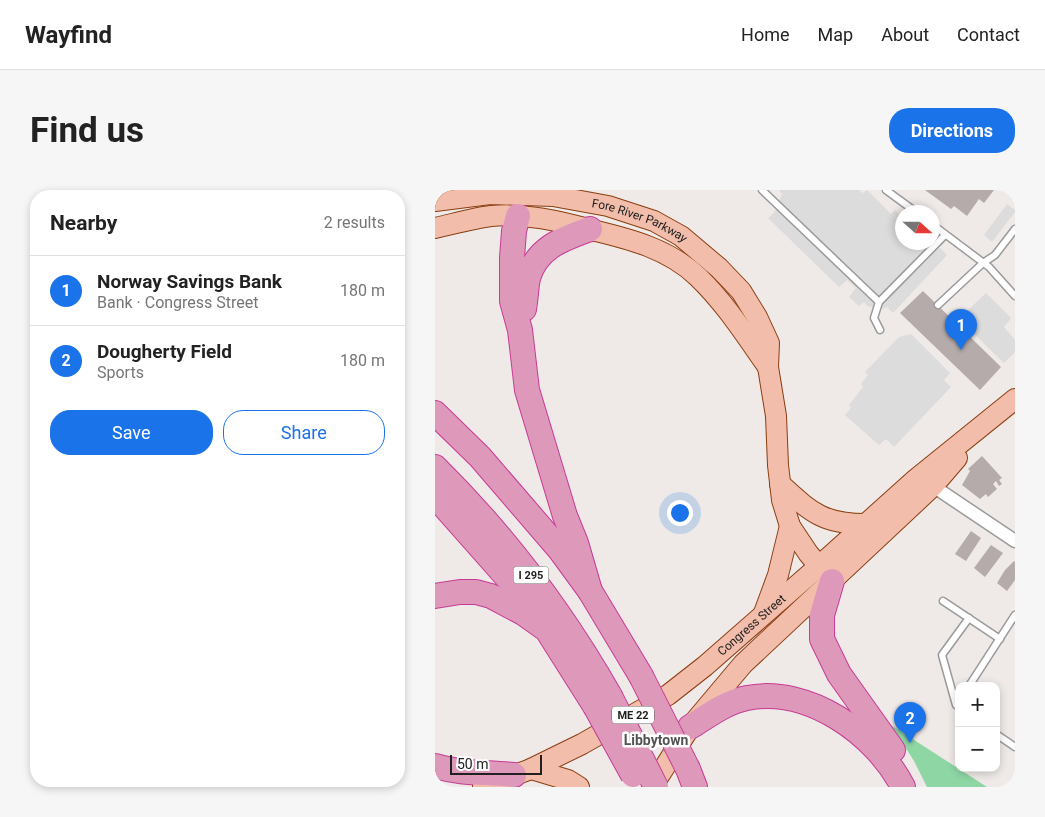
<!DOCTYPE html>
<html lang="en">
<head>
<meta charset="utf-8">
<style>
  :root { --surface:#fff; --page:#f6f6f6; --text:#222; --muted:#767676; --line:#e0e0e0; --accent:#1a73e8 }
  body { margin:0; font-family:Roboto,sans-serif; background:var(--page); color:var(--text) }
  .controls { position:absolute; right:15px; bottom:15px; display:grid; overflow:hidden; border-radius:10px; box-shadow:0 2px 8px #0003 }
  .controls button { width:45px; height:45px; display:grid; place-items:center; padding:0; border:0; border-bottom:1px solid var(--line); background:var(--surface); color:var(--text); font:25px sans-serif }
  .compass { position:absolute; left:460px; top:15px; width:45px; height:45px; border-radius:50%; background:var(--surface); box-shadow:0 2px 8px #0003; rotate:111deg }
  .scale { position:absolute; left:15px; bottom:12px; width:92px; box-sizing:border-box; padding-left:5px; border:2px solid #202020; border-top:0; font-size:14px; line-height:18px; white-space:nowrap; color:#202020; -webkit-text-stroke:4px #fff; paint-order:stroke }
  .you { position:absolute; left:244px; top:322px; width:18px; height:18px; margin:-12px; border:4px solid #fff; border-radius:50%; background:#1a73e8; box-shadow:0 0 0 8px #1a73e833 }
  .badge { display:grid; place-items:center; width:32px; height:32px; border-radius:50%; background:var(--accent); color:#fff; font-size:16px; font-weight:700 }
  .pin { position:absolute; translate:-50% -41px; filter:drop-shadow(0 1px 2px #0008) }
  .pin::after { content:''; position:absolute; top:26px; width:18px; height:15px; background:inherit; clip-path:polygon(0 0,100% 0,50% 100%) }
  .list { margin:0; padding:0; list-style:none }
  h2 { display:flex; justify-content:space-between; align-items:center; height:65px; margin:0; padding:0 20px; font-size:21px }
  h2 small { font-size:16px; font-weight:400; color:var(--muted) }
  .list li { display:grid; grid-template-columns:32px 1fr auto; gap:15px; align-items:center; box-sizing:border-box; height:70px; padding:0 20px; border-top:1px solid var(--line) }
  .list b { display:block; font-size:19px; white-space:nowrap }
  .list p { margin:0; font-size:16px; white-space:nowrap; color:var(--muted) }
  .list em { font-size:16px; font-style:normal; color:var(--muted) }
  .actions { display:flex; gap:10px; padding:15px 20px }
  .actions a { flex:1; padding:11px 0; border:1px solid var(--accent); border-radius:20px; text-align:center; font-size:18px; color:var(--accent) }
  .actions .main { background:var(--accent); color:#fff }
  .map { position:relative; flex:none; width:580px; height:597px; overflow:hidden; border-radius:20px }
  header { display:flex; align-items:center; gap:30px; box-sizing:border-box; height:70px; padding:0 25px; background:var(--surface); border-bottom:1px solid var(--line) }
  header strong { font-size:24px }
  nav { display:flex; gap:28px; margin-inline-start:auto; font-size:18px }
  .intro { display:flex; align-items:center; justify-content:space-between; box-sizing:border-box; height:120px; padding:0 30px }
  h1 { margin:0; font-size:35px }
  .button { padding:12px 22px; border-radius:20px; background:var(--accent); color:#fff; font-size:18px; font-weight:700 }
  main { display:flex; gap:30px; padding:0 30px }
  aside { flex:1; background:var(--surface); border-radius:20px; box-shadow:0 2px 8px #0003 }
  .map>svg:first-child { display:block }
  .pitch { fill:#8ed6a4 }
  .parking { fill:#dcdcdc }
  .building { fill:#b4abaa }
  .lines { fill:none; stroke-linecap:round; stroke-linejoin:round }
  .lane-casing { stroke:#9a9a9a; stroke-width:9 }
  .street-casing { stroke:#9a9a9a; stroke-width:15 }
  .primary-casing { stroke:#8b3d10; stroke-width:22 }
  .highway-casing { stroke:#c83a96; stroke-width:26 }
  .lane { stroke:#fff; stroke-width:6 }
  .street { stroke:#fff; stroke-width:12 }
  .primary { stroke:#f2bdaa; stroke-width:20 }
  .highway { stroke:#de98ba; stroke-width:24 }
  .highway-bridge-casing { stroke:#c83a96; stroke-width:26; stroke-linecap:butt }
  .highway-bridge { stroke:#de98ba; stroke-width:24 }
  .labels { text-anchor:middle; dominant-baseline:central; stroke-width:5; stroke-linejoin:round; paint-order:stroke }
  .shield { fill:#fff; stroke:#636363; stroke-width:1 }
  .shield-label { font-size:11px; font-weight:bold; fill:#202020 }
  .street-label { font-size:12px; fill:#202020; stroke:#fff }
  .neighbourhood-label { font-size:14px; font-weight:bold; fill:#535353; stroke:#fff }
</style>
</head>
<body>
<header>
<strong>Wayfind</strong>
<nav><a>Home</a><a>Map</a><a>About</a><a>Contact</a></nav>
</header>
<div class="intro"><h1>Find us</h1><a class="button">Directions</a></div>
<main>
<aside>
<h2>Nearby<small>2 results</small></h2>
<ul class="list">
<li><span class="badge">1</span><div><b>Norway Savings Bank</b><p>Bank · Congress Street</p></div><em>180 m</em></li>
<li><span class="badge">2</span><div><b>Dougherty Field</b><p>Sports</p></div><em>180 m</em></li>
</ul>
<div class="actions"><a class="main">Save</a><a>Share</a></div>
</aside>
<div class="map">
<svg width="580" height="597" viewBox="0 0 580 597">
  <rect width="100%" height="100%" fill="#efeae7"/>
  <path class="pitch" d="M456,535L552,597H492L479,571Z"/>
  <g class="parking">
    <path d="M344,0H424L428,3L432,0L456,24L460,20L467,27L468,52L494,53L506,59L512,65L458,123L452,117L448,119L432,116L429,112L424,116L414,107L421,98L412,90L404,97L333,28L339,23L347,4Z"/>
    <path d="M572,14L580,20V22L557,52L549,45Z"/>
    <path d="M551,103L576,128L569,137L580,150V162L569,173L524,129Z"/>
    <path d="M476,144L515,183L509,190L516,197L459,257L451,249L444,255L410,225L416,218L414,215L428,197L426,194L433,185L430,182L464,147Z"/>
  </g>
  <g class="building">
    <path d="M490,0H559L549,13L544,9L532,26L519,16L516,19Z"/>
    <path d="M488,101L566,177L545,200L465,123Z"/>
    <path d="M547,266L567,288L564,290L567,294L564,296L561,291L558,294L562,299L553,307L551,304L545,309L527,295L535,281L533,279Z"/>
    <path d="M536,341L546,348L531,371L520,364Z"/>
    <path d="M556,355L568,363L550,387L539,378Z"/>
    <path d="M579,371L580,372V390L572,401L562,393L570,380Z"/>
  </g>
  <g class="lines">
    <g class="lane-casing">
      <g id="lane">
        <path d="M327,0L444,112"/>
        <path d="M451,0L481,22"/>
        <path d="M579,0L580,2"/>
        <path d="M498,35L554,77L580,106"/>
        <path d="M503,115L548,73L560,65L580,39"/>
        <path d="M445,140L439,128L444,112L510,45"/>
        <path d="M508,411L565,449"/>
        <path d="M534,496L580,425"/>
        <path d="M521,515L507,465L534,428"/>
        <path d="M561,544L580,557"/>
      </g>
    </g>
    <g class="street-casing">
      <path id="street" d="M498,296L580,351"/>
    </g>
    <g class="primary-casing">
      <g id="primary">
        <path id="s1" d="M0,11L55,4L118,6L173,16L219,31L246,46L284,78L306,101L322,127L334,153L333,177L341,226L343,275L347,310L355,336L373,363L392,386"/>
        <path d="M0,38C18,34 39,28 56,26C90,23 125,31 157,40C195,49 234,59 263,87C291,114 311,146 333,177"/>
        <path d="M345,294C376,322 387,334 431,334"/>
        <path d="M329,423L343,385L355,336"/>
        <path d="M96,579L133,590L144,597"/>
        <path id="s2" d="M48,597L96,579L147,554L233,505L270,476L383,377L481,289L580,209"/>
        <path d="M217,597L255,537L308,474L498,296L522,268"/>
      </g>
    </g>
    <g class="highway-casing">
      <g id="highway">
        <path d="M83,26L79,41L77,68V111L85,140L92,200L130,326L141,353L155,401"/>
        <path d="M89,119C91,108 91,98 93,88C102,57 128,49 155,39"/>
        <path d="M0,223L45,267L125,360L155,401L206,486"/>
        <path d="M0,277C69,345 127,422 175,506"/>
        <path d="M0,306L77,393L103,426"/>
        <path d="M397,391L387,425V449L404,484L458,560"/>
        <path d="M0,406L25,402H41L56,406L88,423L112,440L160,516"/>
        <path d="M255,537C273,526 291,512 312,508C374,496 441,544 468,597"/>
        <path d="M0,576C26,584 52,582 79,585"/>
        <path d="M253,579L260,597"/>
      </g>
    </g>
    <use href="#lane" class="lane"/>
    <use href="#street" class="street"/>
    <use href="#primary" class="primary"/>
    <use href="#highway" class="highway"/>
    <g class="highway-bridge-casing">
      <g id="highway-bridge">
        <path d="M206,486L253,579"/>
        <path d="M175,506L221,597"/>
        <path d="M160,516L198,585"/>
      </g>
    </g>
    <use href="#highway-bridge" class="highway-bridge"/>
  </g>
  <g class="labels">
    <g class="shield">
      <rect x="78.5" y="376.5" width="35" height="17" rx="4"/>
      <rect x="177" y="516.5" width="42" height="17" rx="4"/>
    </g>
    <g class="shield-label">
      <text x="96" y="385">I 295</text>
      <text x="198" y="525">ME 22</text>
    </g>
    <g class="street-label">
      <text stroke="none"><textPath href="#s1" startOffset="209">Fore River Parkway</textPath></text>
      <text stroke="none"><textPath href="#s2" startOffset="316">Congress Street</textPath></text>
    </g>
    <g class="neighbourhood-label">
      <text x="221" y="550">Libbytown</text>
    </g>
  </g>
</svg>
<div class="controls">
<button>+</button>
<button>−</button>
</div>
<svg class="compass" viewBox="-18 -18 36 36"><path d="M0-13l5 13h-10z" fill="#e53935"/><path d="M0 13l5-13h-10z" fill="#767676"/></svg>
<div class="scale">50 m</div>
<div class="you"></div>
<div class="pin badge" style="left:526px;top:160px">1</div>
<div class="pin badge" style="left:475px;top:553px">2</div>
</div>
</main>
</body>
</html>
